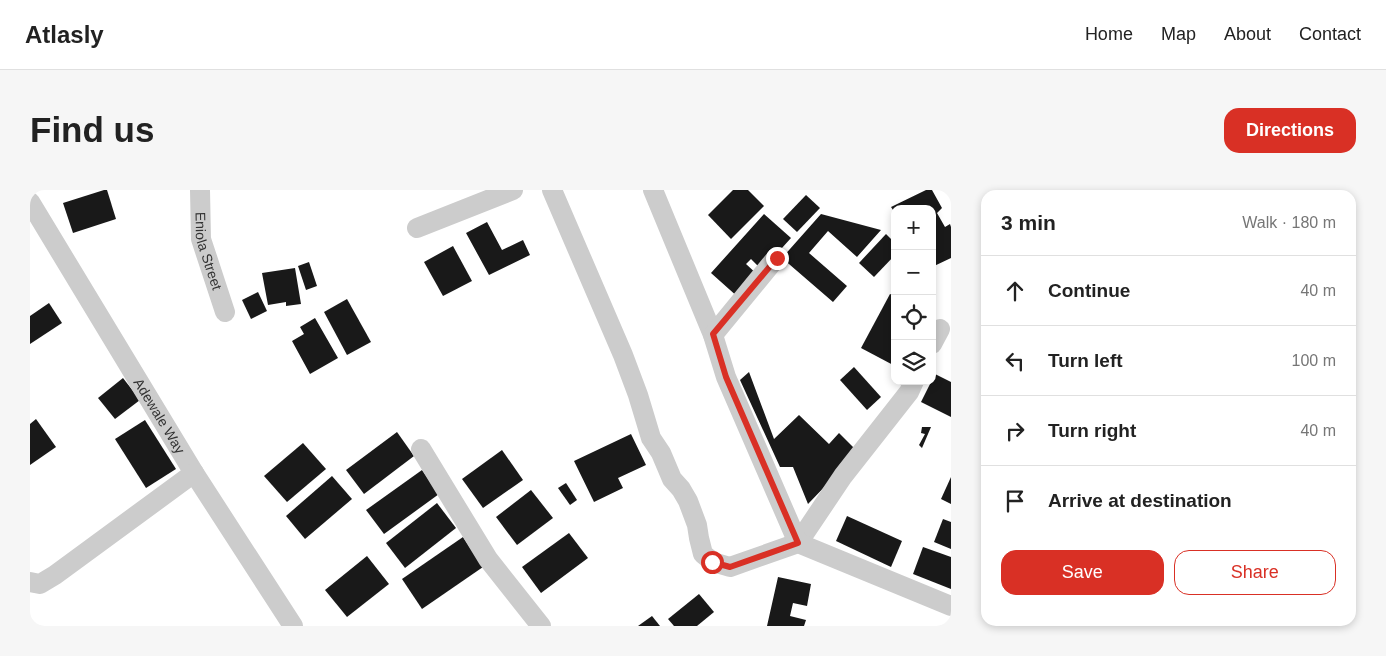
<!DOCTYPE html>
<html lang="en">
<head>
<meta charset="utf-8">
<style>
  :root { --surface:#fff; --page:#f6f6f6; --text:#222; --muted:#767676; --line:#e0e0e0; --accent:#d93025 }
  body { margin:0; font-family:Helvetica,sans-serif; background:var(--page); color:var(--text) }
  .controls { position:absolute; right:15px; top:15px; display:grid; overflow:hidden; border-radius:10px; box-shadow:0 2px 8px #0003 }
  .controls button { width:45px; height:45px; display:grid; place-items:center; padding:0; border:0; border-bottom:1px solid var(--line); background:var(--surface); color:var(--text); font:25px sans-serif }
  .stop { position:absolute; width:15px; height:15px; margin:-11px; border:4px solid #d93025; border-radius:50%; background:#fff }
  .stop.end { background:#d93025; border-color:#fff; box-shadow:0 1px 5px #0008 }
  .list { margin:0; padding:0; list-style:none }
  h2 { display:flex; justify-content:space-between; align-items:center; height:65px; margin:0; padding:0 20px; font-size:21px }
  h2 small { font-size:16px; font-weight:400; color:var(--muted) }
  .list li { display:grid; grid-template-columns:32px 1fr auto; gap:15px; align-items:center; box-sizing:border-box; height:70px; padding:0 20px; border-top:1px solid var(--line) }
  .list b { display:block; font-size:19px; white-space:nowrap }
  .list em { font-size:16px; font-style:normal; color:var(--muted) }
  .actions { display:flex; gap:10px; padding:15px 20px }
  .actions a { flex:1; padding:11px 0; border:1px solid var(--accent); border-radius:15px; text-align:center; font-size:18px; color:var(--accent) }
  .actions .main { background:var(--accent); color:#fff }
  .icon { flex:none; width:28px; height:28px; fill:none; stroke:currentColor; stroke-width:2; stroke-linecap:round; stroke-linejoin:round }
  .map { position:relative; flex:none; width:921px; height:436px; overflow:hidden; border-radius:15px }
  header { display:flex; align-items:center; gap:30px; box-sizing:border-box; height:70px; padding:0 25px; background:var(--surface); border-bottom:1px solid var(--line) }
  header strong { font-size:24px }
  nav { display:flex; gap:28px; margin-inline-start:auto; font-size:18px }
  .intro { display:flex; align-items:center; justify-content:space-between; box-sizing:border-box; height:120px; padding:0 30px }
  h1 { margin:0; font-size:35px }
  .button { padding:12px 22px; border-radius:15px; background:var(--accent); color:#fff; font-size:18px; font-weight:700 }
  main { display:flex; gap:30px; padding:0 30px }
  aside { flex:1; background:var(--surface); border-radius:15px; box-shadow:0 2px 8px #0003 }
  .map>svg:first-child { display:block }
  .building { fill:#191919 }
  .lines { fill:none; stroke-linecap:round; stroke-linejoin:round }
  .minor { stroke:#ccc; stroke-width:20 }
  .route { stroke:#d93025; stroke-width:6 }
  .labels { text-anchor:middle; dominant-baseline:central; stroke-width:5; stroke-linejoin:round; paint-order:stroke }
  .street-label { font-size:14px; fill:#323232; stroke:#fff }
</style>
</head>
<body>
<header>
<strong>Atlasly</strong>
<nav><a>Home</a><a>Map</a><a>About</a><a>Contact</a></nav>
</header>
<div class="intro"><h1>Find us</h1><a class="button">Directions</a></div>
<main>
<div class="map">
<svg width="921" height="436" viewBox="0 0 921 436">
  <rect width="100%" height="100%" fill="#fff"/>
  <g class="building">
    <path d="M74,0H77L86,29L43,43L33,13Z"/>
    <path d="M703,0H718L734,16L701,49L678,25Z"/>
    <path d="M896,0H902L912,18L907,23L915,37L920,34L921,37V68L902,77V19H865V23L861,17Z"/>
    <path d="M776,5L790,18L767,42L753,29Z"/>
    <path d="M734,24L761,48L732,80L721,69L716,74L729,86L709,108L681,83Z"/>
    <path d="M791,24L851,40L827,67L798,41L779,63L817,96L803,112L752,68Z"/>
    <path d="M457,32L472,60L493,50L500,65L459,85L436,43Z"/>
    <path d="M856,44L865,53V65L844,87L829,73Z"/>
    <path d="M423,56L442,91L413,106L394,72Z"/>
    <path d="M279,72L287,96L276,100L268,76Z"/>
    <path d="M265,78L271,114L256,116V112L238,115L232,83Z"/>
    <path d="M228,102L237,121L221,129L212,110Z"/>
    <path d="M860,104L865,106V176L831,158Z"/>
    <path d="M317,109L341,152L317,165L294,122Z"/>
    <path d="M19,113L32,133L0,154V126Z"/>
    <path d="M285,128L308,168L280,184L262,151L274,144L270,137Z"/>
    <path d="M824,177L851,207L837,220L810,190Z"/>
    <path d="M719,182L744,249L769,225L799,254L809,243L828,262L778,314L763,277H750L710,190Z"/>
    <path d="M905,184L921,192V227L891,212Z"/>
    <path d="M93,188L110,210L85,229L68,208Z"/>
    <path d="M6,229L26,257L0,275V234Z"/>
    <path d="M115,230L146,279L116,298L85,249Z"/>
    <path d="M892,237H901L892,258L889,255L895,244L891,243Z"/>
    <path d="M367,242L384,266L334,304L316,280Z"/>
    <path d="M601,244L616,275L588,288L593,298L564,312L544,271Z"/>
    <path d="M273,253L296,279L257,312L234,286Z"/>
    <path d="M472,260L493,290L453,318L432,289Z"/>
    <path d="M392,280L409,304L354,344L336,320Z"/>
    <path d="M302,286L322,309L275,349L256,326Z"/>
    <path d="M921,287V314L911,309Z"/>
    <path d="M536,293L547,310L540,315L528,298Z"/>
    <path d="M501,300L523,328L487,355L466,327Z"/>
    <path d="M407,313L426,338L375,378L356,353Z"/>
    <path d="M817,326L872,351L861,377L806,351Z"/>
    <path d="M913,329L921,332V359L904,352Z"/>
    <path d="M539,343L558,368L511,403L492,377Z"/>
    <path d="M433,347L453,377L392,419L372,389Z"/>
    <path d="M893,357L921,367V399L883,384Z"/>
    <path d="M337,366L359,394L317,427L295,400Z"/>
    <path d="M748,387L781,394L777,416L763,413L760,426L776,430L774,436H737Z"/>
    <path d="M669,404L684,422L667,436H644L638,429Z"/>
    <path d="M622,426L630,436H608Z"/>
  </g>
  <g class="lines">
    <g class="minor">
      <path id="s1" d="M170,0L171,49L195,122"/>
      <path d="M522,0L593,165L608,205L621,248L631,263L642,289L651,299L658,311L667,335L669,348L673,364L683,372L700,377L768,353L813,286L879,202L884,191"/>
      <path d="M623,0L683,145L696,187L768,353L921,416"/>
      <path id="s2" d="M0,12L164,283L263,436"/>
      <path d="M387,38L483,0"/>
      <path d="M683,145L747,67"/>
      <path d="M902,154L910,139"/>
      <path d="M391,259L458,369L511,436"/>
      <path d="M0,392L10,394L25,385L164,283"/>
    </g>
  </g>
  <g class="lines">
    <path class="route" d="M682,372L700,377L768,353L696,187L683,144L747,68"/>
  </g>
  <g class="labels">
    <g class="street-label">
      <text stroke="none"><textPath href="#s1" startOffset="62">Eniola Street</textPath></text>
      <text stroke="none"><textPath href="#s2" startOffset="250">Adewale Way</textPath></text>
    </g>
  </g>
</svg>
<div class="controls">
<button>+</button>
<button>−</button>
<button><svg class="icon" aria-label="locate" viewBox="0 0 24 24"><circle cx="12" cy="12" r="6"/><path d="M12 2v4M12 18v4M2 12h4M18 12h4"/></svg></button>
<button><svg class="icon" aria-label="layers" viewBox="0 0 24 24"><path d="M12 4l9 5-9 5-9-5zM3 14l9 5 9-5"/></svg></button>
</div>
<div class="stop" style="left:682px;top:372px"></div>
<div class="stop end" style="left:747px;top:68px"></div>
</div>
<aside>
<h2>3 min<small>Walk · 180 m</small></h2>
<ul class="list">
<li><svg class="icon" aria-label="ahead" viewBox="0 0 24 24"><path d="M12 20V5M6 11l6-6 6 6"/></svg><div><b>Continue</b></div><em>40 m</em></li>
<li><svg class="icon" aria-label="left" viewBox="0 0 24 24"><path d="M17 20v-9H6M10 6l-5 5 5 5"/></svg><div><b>Turn left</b></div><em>100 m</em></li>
<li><svg class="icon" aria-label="right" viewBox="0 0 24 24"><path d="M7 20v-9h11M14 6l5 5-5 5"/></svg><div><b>Turn right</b></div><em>40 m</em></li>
<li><svg class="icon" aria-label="arrive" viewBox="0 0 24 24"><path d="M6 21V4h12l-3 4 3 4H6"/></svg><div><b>Arrive at destination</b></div></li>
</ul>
<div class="actions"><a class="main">Save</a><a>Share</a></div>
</aside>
</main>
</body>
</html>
